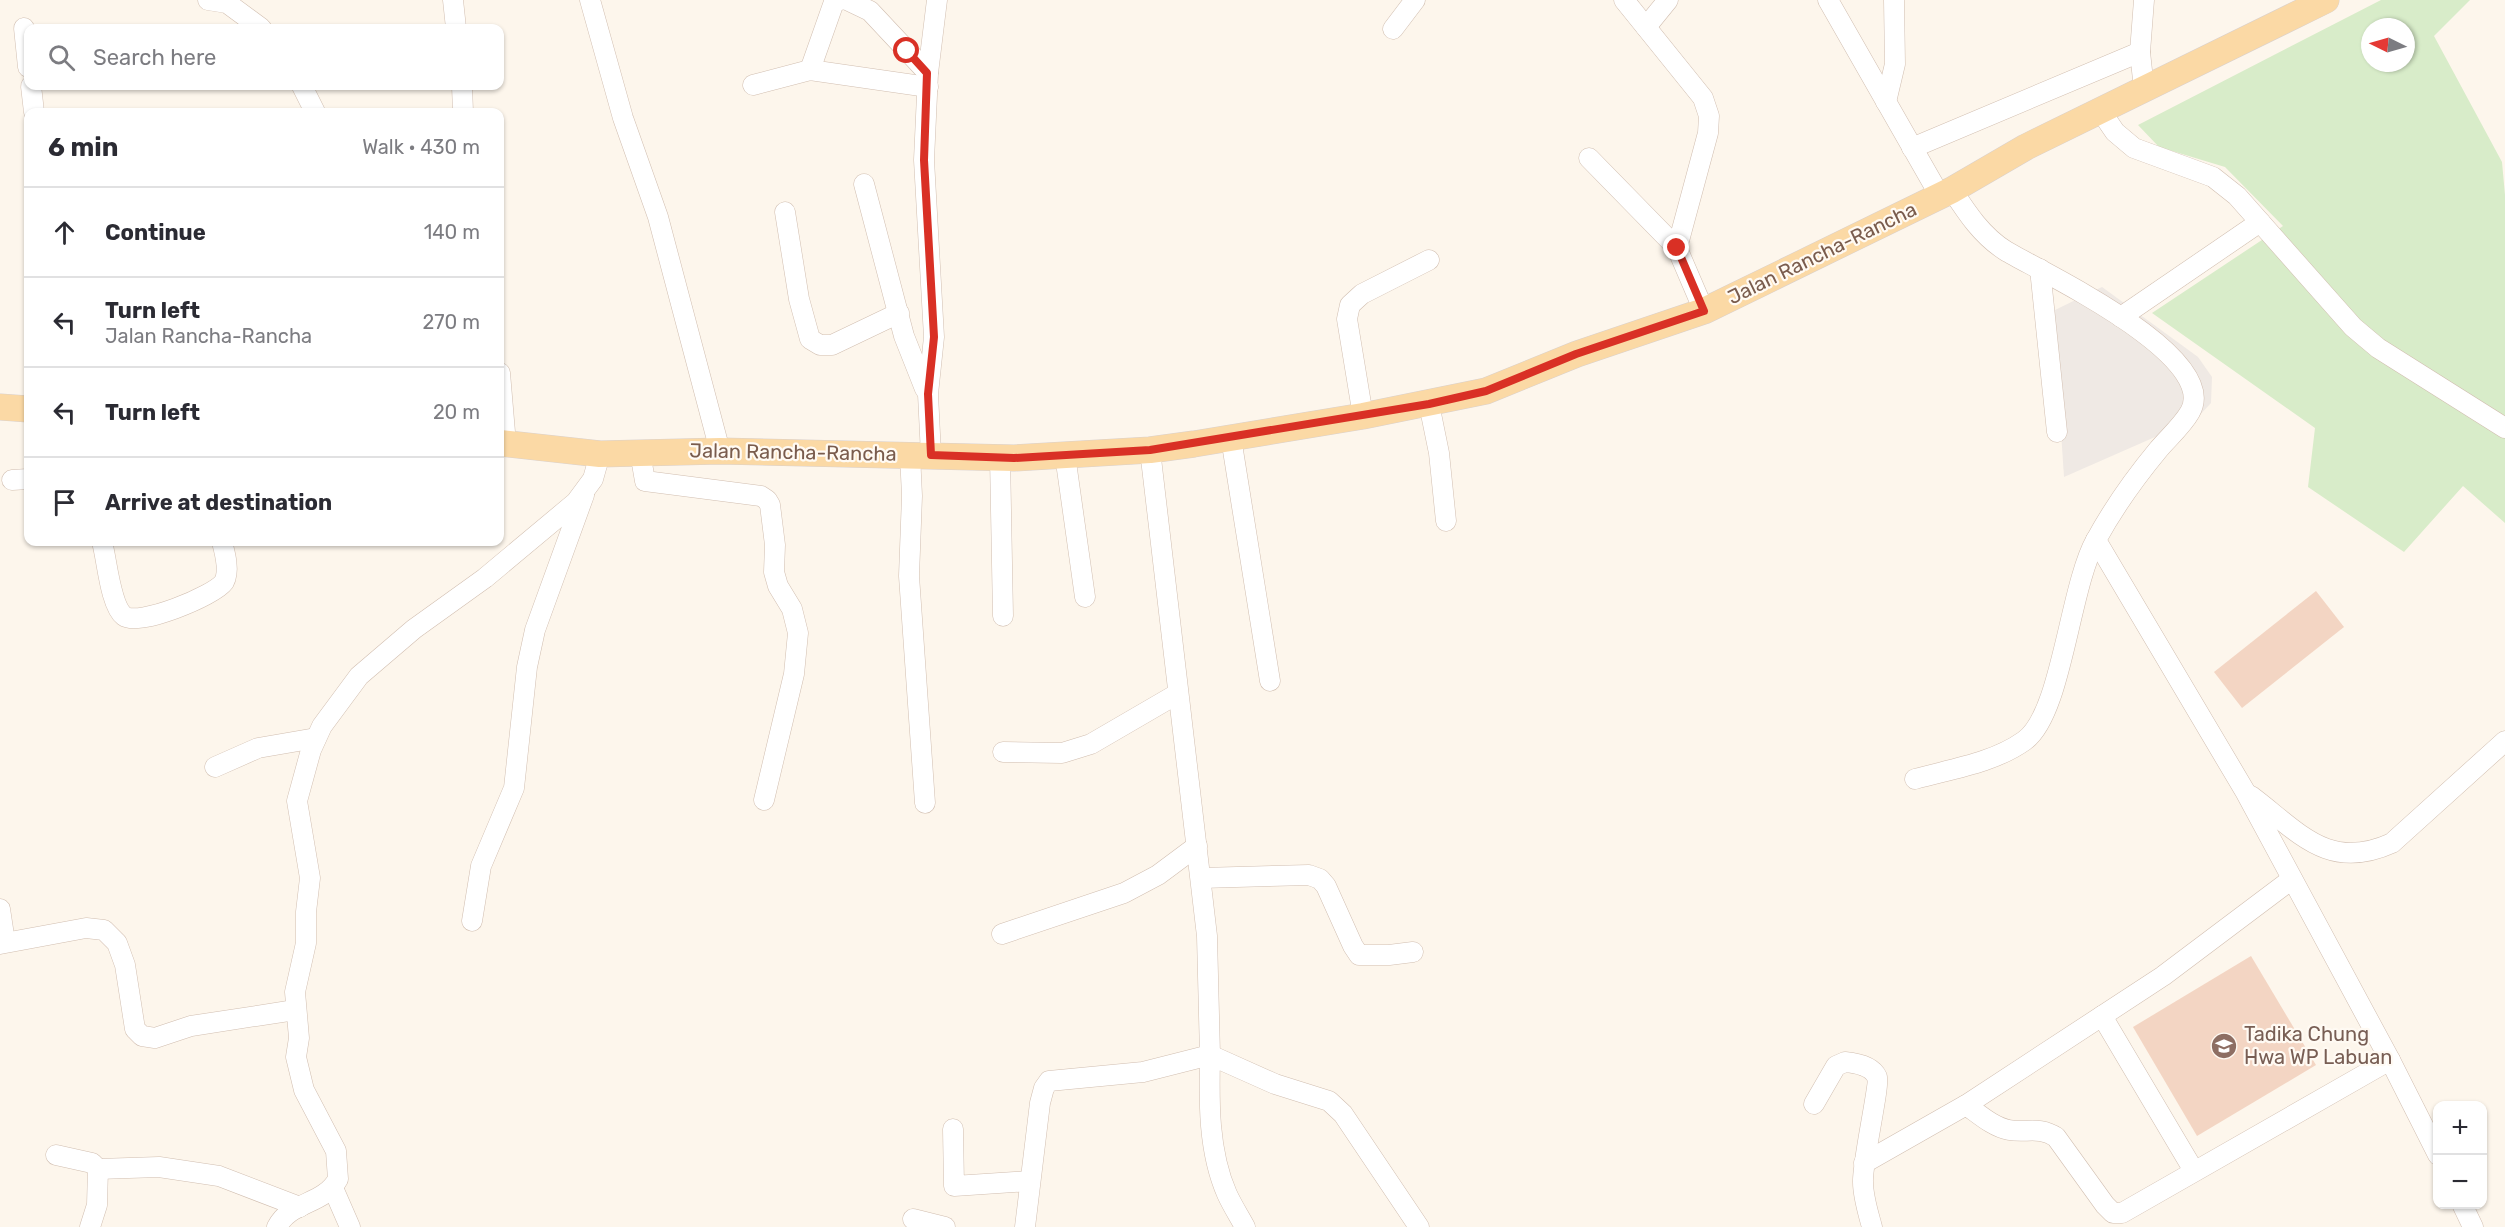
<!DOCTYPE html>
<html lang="en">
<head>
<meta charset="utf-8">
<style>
  :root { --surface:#fff; --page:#f7f7f7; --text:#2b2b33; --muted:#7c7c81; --line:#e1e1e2 }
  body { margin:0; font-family:Rubik,sans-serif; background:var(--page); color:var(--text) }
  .controls { position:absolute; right:18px; bottom:18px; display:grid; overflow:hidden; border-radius:12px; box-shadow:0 2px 4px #0004 }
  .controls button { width:54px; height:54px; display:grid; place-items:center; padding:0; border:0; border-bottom:2px solid var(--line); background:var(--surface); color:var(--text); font:30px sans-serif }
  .compass { position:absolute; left:2361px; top:18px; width:54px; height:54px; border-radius:50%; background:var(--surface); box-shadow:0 2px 4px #0004; rotate:275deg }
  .stop { position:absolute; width:18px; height:18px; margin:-14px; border:4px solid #d93025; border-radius:50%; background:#fff }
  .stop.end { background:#d93025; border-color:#fff; box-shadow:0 2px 6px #0008 }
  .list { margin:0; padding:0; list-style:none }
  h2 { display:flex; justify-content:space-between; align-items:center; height:78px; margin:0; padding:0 24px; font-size:26px }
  h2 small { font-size:20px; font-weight:400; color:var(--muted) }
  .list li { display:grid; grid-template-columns:39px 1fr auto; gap:18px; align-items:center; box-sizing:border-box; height:90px; padding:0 24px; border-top:2px solid var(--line) }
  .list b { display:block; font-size:22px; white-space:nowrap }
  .list p { margin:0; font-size:20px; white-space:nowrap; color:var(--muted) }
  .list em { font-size:20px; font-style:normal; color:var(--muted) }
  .icon { flex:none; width:33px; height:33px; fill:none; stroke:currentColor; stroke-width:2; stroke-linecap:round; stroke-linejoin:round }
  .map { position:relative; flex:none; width:2505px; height:1227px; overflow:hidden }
  .search { position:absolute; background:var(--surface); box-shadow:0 2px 4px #0004; left:24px; top:24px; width:480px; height:66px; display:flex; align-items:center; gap:15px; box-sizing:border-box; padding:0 21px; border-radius:12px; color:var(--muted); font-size:22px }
  .panel { position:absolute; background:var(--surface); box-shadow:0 2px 4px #0004; left:24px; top:108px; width:480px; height:438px; border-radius:12px }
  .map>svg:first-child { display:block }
  .industrial { fill:#efe9e4 }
  .green { fill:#d8ecc9; fill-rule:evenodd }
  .building { fill:#f3d5c3 }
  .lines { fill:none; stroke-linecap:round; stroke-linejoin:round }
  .minor-casing { stroke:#d1beb0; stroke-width:21 }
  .major-casing { stroke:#dad1cd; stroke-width:27 }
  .minor { stroke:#fff; stroke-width:20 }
  .major { stroke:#fbd9a5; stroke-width:26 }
  .route { stroke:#d93025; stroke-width:8 }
  .labels { text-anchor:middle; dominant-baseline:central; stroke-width:4.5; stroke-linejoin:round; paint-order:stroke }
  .street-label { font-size:20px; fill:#7a5c4d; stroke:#fffaf3 }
  .education-label { font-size:20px; fill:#785e54; stroke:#fffaf3; text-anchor:start }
</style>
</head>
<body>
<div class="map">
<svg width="2505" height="1227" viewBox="0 0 2505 1227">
  <rect width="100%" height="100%" fill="#fdf6ec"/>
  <path class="industrial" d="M2102,287L2198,357L2212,377L2211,403L2196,419L2064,477L2053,311Z"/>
  <path class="green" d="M2381,0H2470L2434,36L2502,162L2505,195V523L2463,486L2404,552L2308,487L2315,428L2152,313L2283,226L2225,167L2159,147L2138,125ZM2370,27H2406V63H2370Z"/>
  <g class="building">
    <path d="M2316,591L2344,627L2242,708L2214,672Z"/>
    <path d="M2251,956L2316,1065L2197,1136L2133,1027Z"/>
  </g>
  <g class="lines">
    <g class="minor-casing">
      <g id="minor">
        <path d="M208,0L227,3L261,28"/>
        <path d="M453,0L456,28"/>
        <path d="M590,0L623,118L658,217L720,451"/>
        <path d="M847,0L870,11L928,73"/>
        <path d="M1624,0L1703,98L1709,116L1708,133L1677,248"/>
        <path d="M1828,0L1940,196"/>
        <path d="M1646,27L1668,0"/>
        <path d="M24,28L28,67"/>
        <path d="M1393,29L1415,0"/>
        <path d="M810,70L834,2L840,0"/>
        <path d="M753,85L810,70L928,87"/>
        <path d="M31,86L34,112"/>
        <path d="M302,86L315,112"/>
        <path d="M462,86L463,112"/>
        <path d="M2144,89L2140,52L2144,0"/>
        <path d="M1886,102L1895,64L1894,0"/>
        <path d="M2100,110L2115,132L2134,148L2213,177L2237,196L2353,327L2378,348L2505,428"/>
        <path d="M1912,148L2140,52"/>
        <path d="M1589,158L1677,248L1704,311"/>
        <path d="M864,184L904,336L925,389"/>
        <path d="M1952,190C1967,213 1982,236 2006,251C2041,272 2222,356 2190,412C2182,426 2168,438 2158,450C2134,479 2114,507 2096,540L2246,793L2390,1060L2438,1155"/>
        <path d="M785,212L799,299L810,339L820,345H832L899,313"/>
        <path d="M2040,269L2057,432"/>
        <path d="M2121,317L2260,222"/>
        <path d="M500,373L506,444"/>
        <path d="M1429,404L1439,453L1446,521"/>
        <path d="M1363,416L1347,319L1350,305L1362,294L1429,260"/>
        <path d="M1231,438L1270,681"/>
        <path d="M640,452L645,481L761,496L767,500L770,505L775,545L774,572L778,586L792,609L798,633L794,674L764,800"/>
        <path d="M910,454L912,496L909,576L925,803"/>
        <path d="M931,455L928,394L934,337L924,160L928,73L937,0"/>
        <path d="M1065,455L1085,597"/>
        <path d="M1000,457L1003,616"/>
        <path d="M12,480L28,479"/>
        <path d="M102,542C107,559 110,605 124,616C138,627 214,596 224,582C230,571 225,553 222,542"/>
        <path d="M1003,752L1062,753L1091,744L1177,694"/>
        <path d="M215,767L258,748L316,738"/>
        <path d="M1915,779C1951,769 1993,763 2024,741C2062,715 2069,588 2096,540"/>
        <path d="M2251,796C2299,832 2328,872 2392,843L2505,741"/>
        <path d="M1201,878L1309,875L1320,879L1326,886L1353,946L1359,955H1389L1413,952"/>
        <path d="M0,909L5,942"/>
        <path d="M472,921L481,866L514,788L527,667L535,630L584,495"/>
        <path d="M1002,934L1124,893L1158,875L1197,846"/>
        <path d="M0,944L86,928L104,930L117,943L125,965L135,1029L142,1036L155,1038L191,1026L295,1010"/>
        <path d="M2102,1016L2194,1171"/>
        <path d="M1814,1104L1836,1066L1845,1062C1856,1063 1872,1066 1877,1077C1880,1085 1862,1163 1863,1182C1863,1197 1868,1212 1872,1227"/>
        <path d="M1966,1105C1979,1114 1993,1127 2009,1130C2027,1133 2039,1126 2056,1137L2105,1205L2113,1213H2122L2390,1060"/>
        <path d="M953,1129L954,1186L1030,1181"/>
        <path d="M56,1155L92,1163L98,1169L97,1205L90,1227"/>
        <path d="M1864,1163L1966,1105L2163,976L2292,879"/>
        <path d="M98,1169L159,1167L219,1176L300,1207"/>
        <path d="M333,1188L350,1227"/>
        <path d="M2462,1204L2473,1227"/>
        <path d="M913,1219L945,1227"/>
        <path d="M277,1227C290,1201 324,1205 338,1179L336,1151L304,1090L296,1057L299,1038L295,992L306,943V912L310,878L297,801L311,750L322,726L359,676L414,629L485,578L576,502L593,479L600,454"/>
        <path d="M1025,1227L1040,1103L1044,1088L1049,1081L1143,1072L1210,1055L1207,936L1150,450"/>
        <path d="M1245,1227C1239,1216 1232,1205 1227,1194C1208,1151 1209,1101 1210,1055L1275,1084L1329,1101L1343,1114L1419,1227"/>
      </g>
    </g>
    <g class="major-casing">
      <g id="major">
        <path d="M0,407L28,409"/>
        <path d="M500,443L600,454L720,451L1014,458L1150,450L1194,444L1363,416L1486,391L1577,354L1704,311L1952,190L2026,147L2326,0"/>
      </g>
    </g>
    <use href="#minor" class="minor"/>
    <use href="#major" class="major"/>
  </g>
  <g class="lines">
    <path class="route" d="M907,51L927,73L924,160L934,337L928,394L931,455L1014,458L1150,450L1429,404L1486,391L1576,354L1704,311L1677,248"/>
  </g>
  <defs>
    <g id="school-disc" transform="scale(1.35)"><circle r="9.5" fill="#8d6e63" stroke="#fffaf3"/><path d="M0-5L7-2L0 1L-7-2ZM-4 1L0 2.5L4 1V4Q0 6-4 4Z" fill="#fff"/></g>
  </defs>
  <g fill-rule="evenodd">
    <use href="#school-disc" x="2224" y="1046"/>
  </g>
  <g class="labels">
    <g class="street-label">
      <text transform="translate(1822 253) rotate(-26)">Jalan Rancha-Rancha</text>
      <text transform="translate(793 452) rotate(1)">Jalan Rancha-Rancha</text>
    </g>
    <g class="education-label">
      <text x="2244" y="1034">Tadika Chung<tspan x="2244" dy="23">Hwa WP Labuan</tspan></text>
    </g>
  </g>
</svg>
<div class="controls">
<button>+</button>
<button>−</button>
</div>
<svg class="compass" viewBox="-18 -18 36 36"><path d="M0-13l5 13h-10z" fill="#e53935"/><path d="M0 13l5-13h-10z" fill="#7c7c81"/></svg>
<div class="stop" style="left:907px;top:51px"></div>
<div class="stop end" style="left:1677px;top:248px"></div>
<div class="search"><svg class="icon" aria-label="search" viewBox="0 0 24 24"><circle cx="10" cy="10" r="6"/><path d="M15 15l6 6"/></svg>Search here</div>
<section class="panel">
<h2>6 min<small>Walk · 430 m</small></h2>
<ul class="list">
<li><svg class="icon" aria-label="ahead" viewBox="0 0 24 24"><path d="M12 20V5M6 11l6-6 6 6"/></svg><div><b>Continue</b></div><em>140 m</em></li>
<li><svg class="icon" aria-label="left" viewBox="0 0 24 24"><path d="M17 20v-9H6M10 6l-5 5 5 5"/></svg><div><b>Turn left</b><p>Jalan Rancha-Rancha</p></div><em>270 m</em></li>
<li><svg class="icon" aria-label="left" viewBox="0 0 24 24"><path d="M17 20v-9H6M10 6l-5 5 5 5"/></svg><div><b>Turn left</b></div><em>20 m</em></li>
<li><svg class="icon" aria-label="arrive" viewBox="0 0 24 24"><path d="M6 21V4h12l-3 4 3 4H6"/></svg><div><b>Arrive at destination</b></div></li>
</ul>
</section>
</div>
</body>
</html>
